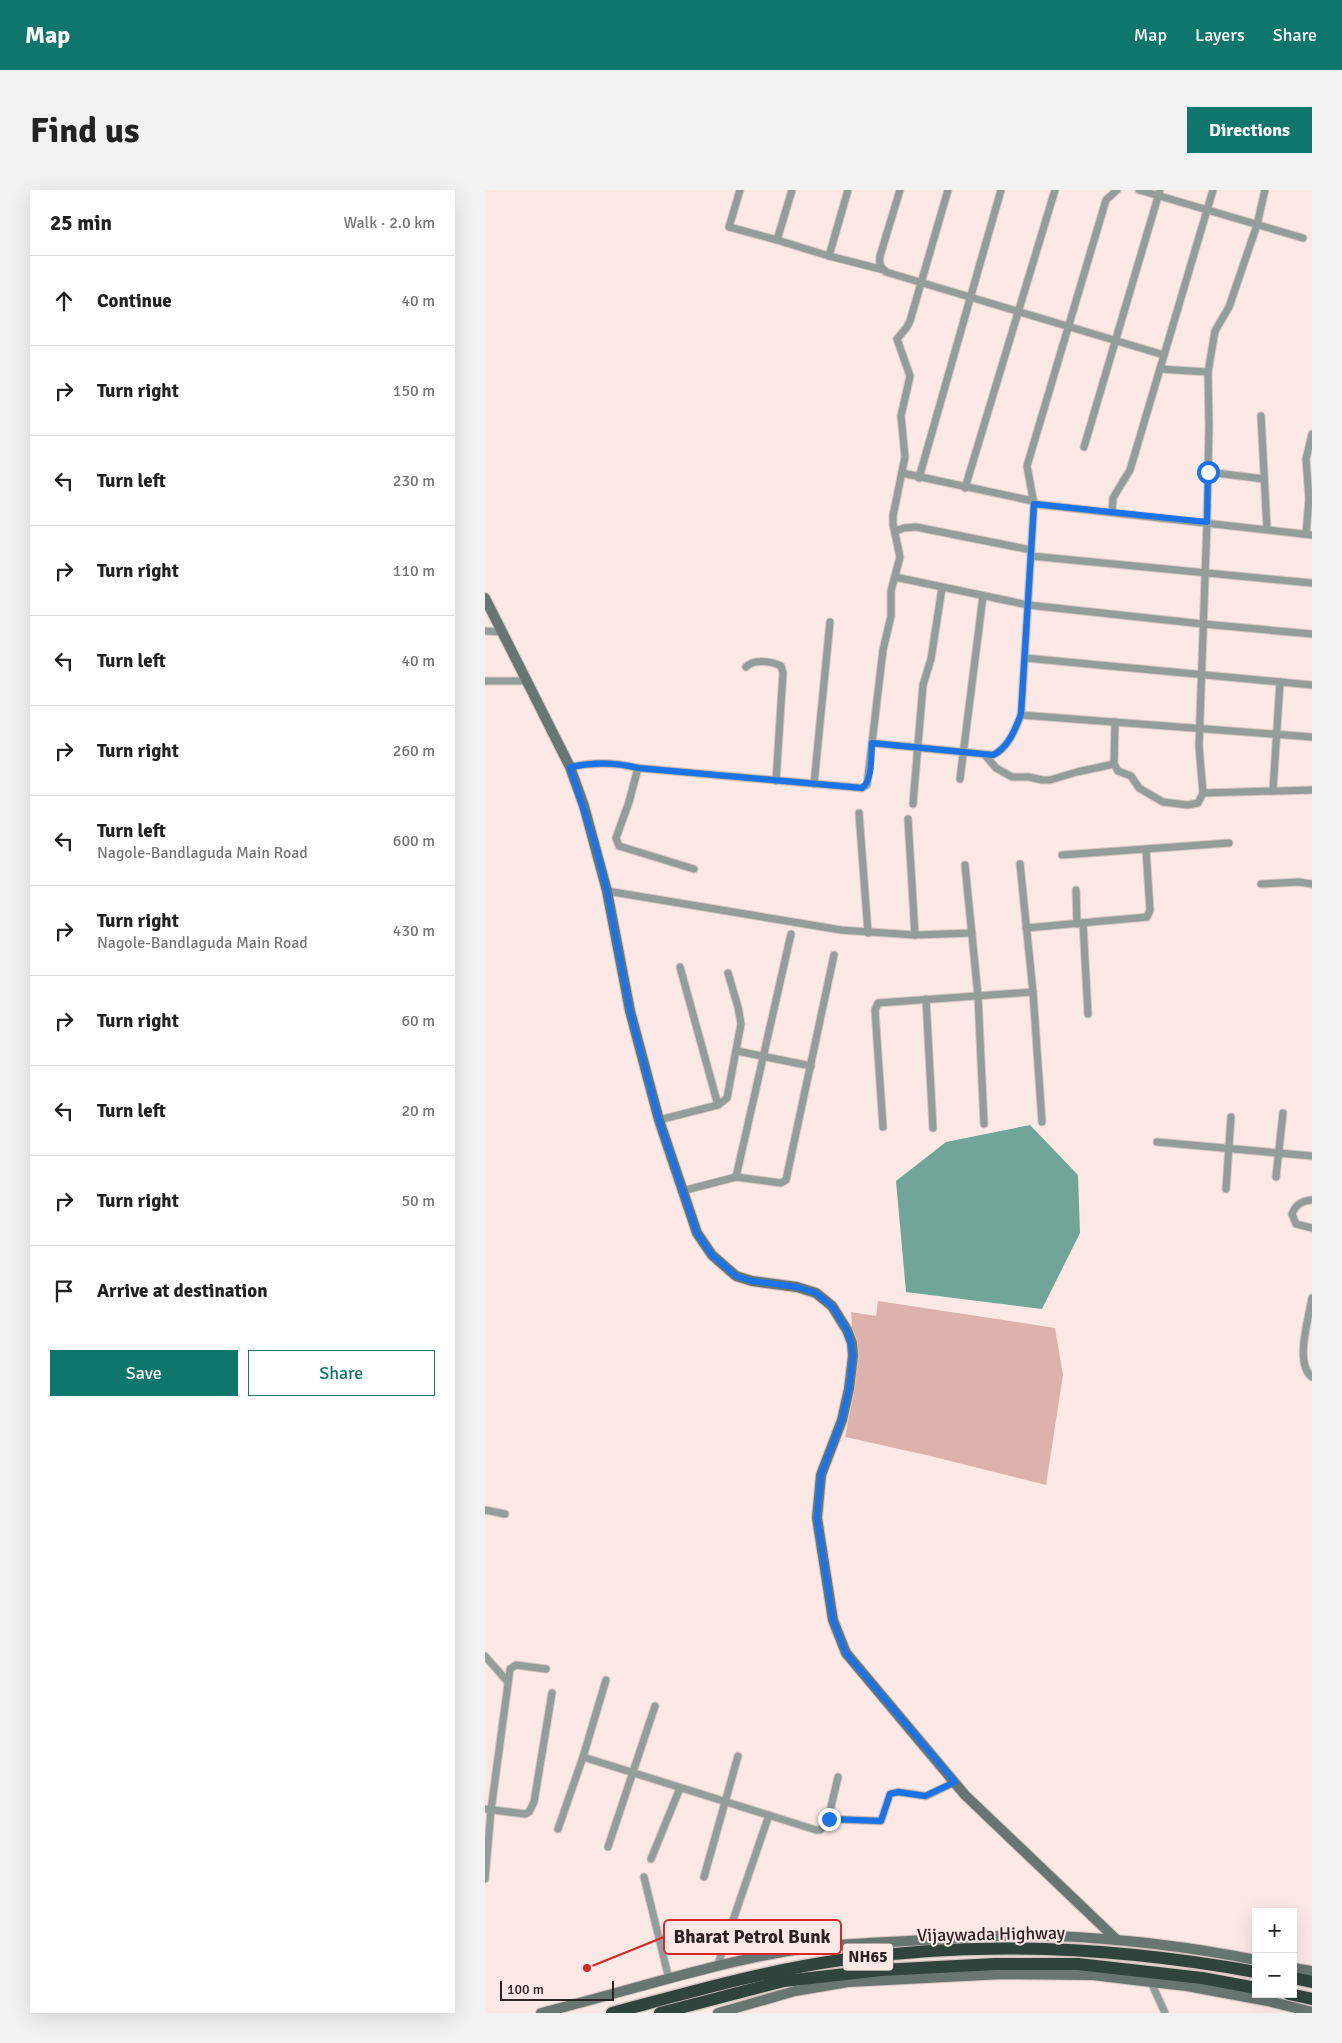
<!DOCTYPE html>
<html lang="en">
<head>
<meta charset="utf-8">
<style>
  :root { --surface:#fff; --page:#f2f2f2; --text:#222; --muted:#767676; --line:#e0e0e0; --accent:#0f766e }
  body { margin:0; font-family:Signika,sans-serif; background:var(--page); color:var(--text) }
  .controls { position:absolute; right:15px; bottom:15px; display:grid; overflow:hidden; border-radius:0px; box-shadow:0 5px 20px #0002 }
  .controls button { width:45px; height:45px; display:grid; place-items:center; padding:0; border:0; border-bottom:1px solid var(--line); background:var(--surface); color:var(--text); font:25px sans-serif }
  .scale { position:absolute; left:15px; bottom:12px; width:114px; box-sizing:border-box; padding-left:5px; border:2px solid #2c2322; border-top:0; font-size:14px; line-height:18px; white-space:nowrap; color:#2c2322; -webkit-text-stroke:4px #fce9e6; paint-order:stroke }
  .stop { position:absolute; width:15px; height:15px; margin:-11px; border:4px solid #1a73e8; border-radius:50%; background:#fff }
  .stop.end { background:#1a73e8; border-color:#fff; box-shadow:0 1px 5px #0008 }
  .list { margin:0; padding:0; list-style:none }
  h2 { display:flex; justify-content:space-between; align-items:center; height:65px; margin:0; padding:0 20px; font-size:21px }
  h2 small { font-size:16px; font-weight:400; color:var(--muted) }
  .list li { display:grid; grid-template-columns:32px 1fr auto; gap:15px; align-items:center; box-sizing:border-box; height:90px; padding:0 20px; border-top:1px solid var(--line) }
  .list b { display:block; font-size:19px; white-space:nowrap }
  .list p { margin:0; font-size:16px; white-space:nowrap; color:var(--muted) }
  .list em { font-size:16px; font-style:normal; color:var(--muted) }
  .actions { display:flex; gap:10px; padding:15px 20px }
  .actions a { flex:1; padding:11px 0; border:1px solid var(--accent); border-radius:0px; text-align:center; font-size:18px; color:var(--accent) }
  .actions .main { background:var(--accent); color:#fff }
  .icon { flex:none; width:28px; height:28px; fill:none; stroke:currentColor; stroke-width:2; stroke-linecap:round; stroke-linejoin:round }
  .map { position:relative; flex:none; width:827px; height:1823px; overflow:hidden; border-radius:0px }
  header { display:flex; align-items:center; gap:30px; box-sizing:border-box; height:70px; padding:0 25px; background:var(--accent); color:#fff }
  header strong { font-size:24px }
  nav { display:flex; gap:28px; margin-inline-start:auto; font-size:18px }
  .intro { display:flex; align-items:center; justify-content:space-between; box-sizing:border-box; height:120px; padding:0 30px }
  h1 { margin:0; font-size:35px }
  .button { padding:12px 22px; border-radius:0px; background:var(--accent); color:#fff; font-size:18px; font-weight:700 }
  main { display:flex; gap:30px; padding:0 30px }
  aside { flex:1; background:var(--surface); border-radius:0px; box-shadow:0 5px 20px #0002 }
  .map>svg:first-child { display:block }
  .green { fill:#ddb2ac }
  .water { fill:#70a597 }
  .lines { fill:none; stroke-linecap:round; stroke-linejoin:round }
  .street-casing { stroke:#d7c5c3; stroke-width:9 }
  .secondary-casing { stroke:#d7c5c3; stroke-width:12 }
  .highway-casing { stroke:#d7c5c3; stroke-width:15 }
  .street { stroke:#939d9a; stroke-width:7 }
  .secondary { stroke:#687672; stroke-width:10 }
  .highway { stroke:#30443e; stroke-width:12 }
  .route { stroke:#1a73e8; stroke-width:6 }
  .labels { text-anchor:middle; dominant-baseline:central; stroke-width:4; stroke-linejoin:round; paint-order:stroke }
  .shield { fill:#fce9e6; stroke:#6a5e5d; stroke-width:1 }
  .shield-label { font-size:16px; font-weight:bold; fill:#2c2322 }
  .street-label { font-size:18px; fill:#2c2322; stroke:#fce9e6 }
  .leader { fill:none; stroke:#d62828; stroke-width:2 }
  .callout-dot { fill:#d62828; stroke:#fce9e6; stroke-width:2 }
  .callout { fill:#fce9e6; stroke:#d62828; stroke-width:2 }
  .callout-label { font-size:19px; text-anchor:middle; font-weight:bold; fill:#2c2322 }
</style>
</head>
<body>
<header>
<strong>Map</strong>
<nav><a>Map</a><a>Layers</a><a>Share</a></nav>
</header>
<div class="intro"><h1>Find us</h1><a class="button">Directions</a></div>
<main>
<aside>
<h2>25 min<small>Walk · 2.0 km</small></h2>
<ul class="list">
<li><svg class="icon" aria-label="ahead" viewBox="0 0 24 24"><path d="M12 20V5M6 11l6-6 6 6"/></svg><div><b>Continue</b></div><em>40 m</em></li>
<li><svg class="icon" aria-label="right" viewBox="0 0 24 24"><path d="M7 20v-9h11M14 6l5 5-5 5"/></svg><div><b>Turn right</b></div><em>150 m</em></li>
<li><svg class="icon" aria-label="left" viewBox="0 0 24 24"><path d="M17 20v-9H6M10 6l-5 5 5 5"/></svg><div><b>Turn left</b></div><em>230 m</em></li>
<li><svg class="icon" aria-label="right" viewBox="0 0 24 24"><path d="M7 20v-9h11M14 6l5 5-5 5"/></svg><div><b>Turn right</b></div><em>110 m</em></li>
<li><svg class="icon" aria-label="left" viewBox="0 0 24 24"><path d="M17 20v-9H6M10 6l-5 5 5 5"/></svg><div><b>Turn left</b></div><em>40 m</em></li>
<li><svg class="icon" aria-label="right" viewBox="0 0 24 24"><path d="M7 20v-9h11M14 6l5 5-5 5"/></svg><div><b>Turn right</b></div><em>260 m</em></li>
<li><svg class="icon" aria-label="left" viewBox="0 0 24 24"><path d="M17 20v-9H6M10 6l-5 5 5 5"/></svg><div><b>Turn left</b><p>Nagole-Bandlaguda Main Road</p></div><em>600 m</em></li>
<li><svg class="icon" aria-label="right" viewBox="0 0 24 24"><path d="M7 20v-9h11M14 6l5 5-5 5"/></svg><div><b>Turn right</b><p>Nagole-Bandlaguda Main Road</p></div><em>430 m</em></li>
<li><svg class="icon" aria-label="right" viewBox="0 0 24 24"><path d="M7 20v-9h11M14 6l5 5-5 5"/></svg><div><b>Turn right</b></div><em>60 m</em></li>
<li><svg class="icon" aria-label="left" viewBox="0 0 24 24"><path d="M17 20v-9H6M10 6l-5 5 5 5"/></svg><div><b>Turn left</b></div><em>20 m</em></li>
<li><svg class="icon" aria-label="right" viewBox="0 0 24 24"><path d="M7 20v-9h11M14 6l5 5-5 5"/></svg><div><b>Turn right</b></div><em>50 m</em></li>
<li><svg class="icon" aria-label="arrive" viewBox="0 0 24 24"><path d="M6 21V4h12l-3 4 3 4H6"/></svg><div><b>Arrive at destination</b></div></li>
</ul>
<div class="actions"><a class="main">Save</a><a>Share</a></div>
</aside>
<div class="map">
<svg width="827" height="1823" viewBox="0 0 827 1823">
  <rect width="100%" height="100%" fill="#fce9e6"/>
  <path class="green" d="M393,1111L570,1138L578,1185L561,1295L441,1265L360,1247L371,1191L366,1122L391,1126Z"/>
  <path class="water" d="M545,935L593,985L595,1043L557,1119L421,1102L411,991L461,952Z"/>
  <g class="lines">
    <g class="street-casing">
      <g id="street">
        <path d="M255,0L244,37L292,50"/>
        <path d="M307,0L292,50L344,66L363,0"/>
        <path d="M415,0L395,66C394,74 395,77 401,82L679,165"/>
        <path d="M654,0L818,48"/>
        <path d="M780,0L772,35L744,117L730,141L723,182L724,236L722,332L714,556L718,603L827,600"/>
        <path d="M344,66L399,80"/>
        <path d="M675,179L723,182"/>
        <path d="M776,226L782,339"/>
        <path d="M599,257L675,0"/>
        <path d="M723,282L779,289"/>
        <path d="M417,283L548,311"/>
        <path d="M434,288L516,0"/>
        <path d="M480,298L570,0"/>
        <path d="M549,314L827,345"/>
        <path d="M627,322L628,308L645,280L728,0"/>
        <path d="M410,341L419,338L431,337L546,360"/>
        <path d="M821,344L824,309L821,269L827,244"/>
        <path d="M546,366L827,393"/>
        <path d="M410,387L543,415L718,434L827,444"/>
        <path d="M0,441L17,442"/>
        <path d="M540,468L827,495"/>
        <path d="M261,477C269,469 286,471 296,476L298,483L291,591"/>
        <path d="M0,491H41"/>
        <path d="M536,525L827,547"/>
        <path d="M630,532L629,574L633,581L646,586L654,598L678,612L703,615L713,613L718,603"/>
        <path d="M387,553L508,565C523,558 530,540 536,525L549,314L542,276L621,10L632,0"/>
        <path d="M500,565L511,578L527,587H544L557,590H565L592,582L629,574"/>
        <path d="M85,577C108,572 130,572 153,578L377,598L382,595L398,460L406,426V401L415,367L408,334V326L420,267L416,226L425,186L412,149L422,137L425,131L463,0"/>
        <path d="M153,578L144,612L131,648L134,656L209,679"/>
        <path d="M475,589L498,406"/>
        <path d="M329,594L345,432"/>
        <path d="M788,600L795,492"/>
        <path d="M428,614L438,495L446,469L457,398"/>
        <path d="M374,623L383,743"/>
        <path d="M423,629L430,745"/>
        <path d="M577,665L744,653"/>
        <path d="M535,674L548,802L557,932"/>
        <path d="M480,675L493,806L499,934"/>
        <path d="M776,694L814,692L827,694"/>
        <path d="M591,700L592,734"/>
        <path d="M122,701L356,740L430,745L487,743"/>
        <path d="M598,733L603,824"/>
        <path d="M541,738L662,727L665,720L661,660"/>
        <path d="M195,777L233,915"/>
        <path d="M441,809L448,938"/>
        <path d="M252,861L326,876"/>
        <path d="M174,930L233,915L242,908L256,834L253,817L243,783"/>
        <path d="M398,937L390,820L393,813L548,802"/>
        <path d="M672,952L827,966"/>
        <path d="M251,987L306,744"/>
        <path d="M791,987L798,923"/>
        <path d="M741,999L746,927"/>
        <path d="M197,1001L251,987L296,993L301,990L349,765"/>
        <path d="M827,1010C817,1011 811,1014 807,1024L811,1034L827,1038"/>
        <path d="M827,1108C824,1128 809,1173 827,1187"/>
        <path d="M0,1320L20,1324"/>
        <path d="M0,1466L22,1491"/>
        <path d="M98,1567L121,1490"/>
        <path d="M0,1619L40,1624L44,1622L49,1612L67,1503"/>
        <path d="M344,1629L396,1631L405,1604L413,1602L441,1606L470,1592"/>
        <path d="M73,1639L98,1567L331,1640H335L342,1634L353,1587"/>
        <path d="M123,1657L170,1516"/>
        <path d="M166,1669L195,1598"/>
        <path d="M159,1687L184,1789"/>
        <path d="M219,1687L253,1566"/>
        <path d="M0,1689L6,1620L25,1479L31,1475L61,1479"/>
        <path d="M232,1777L284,1625"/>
        <path d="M666,1792L680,1823"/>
      </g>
    </g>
    <g class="secondary-casing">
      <g id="secondary">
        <path d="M0,408L85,577L99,616L122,701L145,821L174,930L212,1043L227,1065L251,1086L267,1091L312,1097L331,1103L347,1116L362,1140L367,1153L368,1166L364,1199L357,1230L336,1285L332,1328L348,1430L361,1463L480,1605L632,1750"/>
        <path d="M808,1778L827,1781"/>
        <path d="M56,1823C140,1802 224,1774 309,1760C346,1754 384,1753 422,1751C472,1748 522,1744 572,1746C639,1749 706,1757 771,1770"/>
        <path d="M233,1823L310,1801L363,1792L518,1784L608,1785L666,1792L702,1796L783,1811L827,1822"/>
      </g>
    </g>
    <g class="highway-casing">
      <g id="highway">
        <path d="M808,1788L827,1792"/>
        <path d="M804,1804L827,1809"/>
        <path d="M127,1823C202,1803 278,1781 356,1770C494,1750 633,1757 771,1782"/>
        <path d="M175,1823L299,1791L396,1780L510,1774H593L717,1788L771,1798"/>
      </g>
    </g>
    <use href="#street" class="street"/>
    <use href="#secondary" class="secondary"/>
    <use href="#highway" class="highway"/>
  </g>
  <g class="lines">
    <path class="route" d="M344,1629L396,1631L405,1604L413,1602L440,1606L470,1592L361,1463L348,1430L332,1328L336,1285L357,1230L364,1199L368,1166L366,1153L362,1140L347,1116L331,1103L312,1097L267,1091L251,1086L227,1065L212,1043L174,930L145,821L122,701L111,657L85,577C108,572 130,572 153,578L377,598C388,590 386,566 387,553L508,565C523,558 530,540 536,524L549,314L722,332L723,282"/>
  </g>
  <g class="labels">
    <rect class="shield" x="358" y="1753.5" width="50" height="27" rx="4"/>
    <g class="shield-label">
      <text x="383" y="1767">NH65</text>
    </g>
    <g class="street-label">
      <text transform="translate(506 1744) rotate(-1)">Vijaywada Highway</text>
    </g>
  </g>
  <path class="leader" d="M102 1778L179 1747"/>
  <circle class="callout-dot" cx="102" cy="1778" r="5"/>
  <rect class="callout" x="179" y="1730" width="177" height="34" rx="5"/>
  <g class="callout-label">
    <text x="267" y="1753">Bharat Petrol Bunk</text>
  </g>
</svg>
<div class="controls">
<button>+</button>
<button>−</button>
</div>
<div class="scale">100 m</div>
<div class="stop" style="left:723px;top:282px"></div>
<div class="stop end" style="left:344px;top:1629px"></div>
</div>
</main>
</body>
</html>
